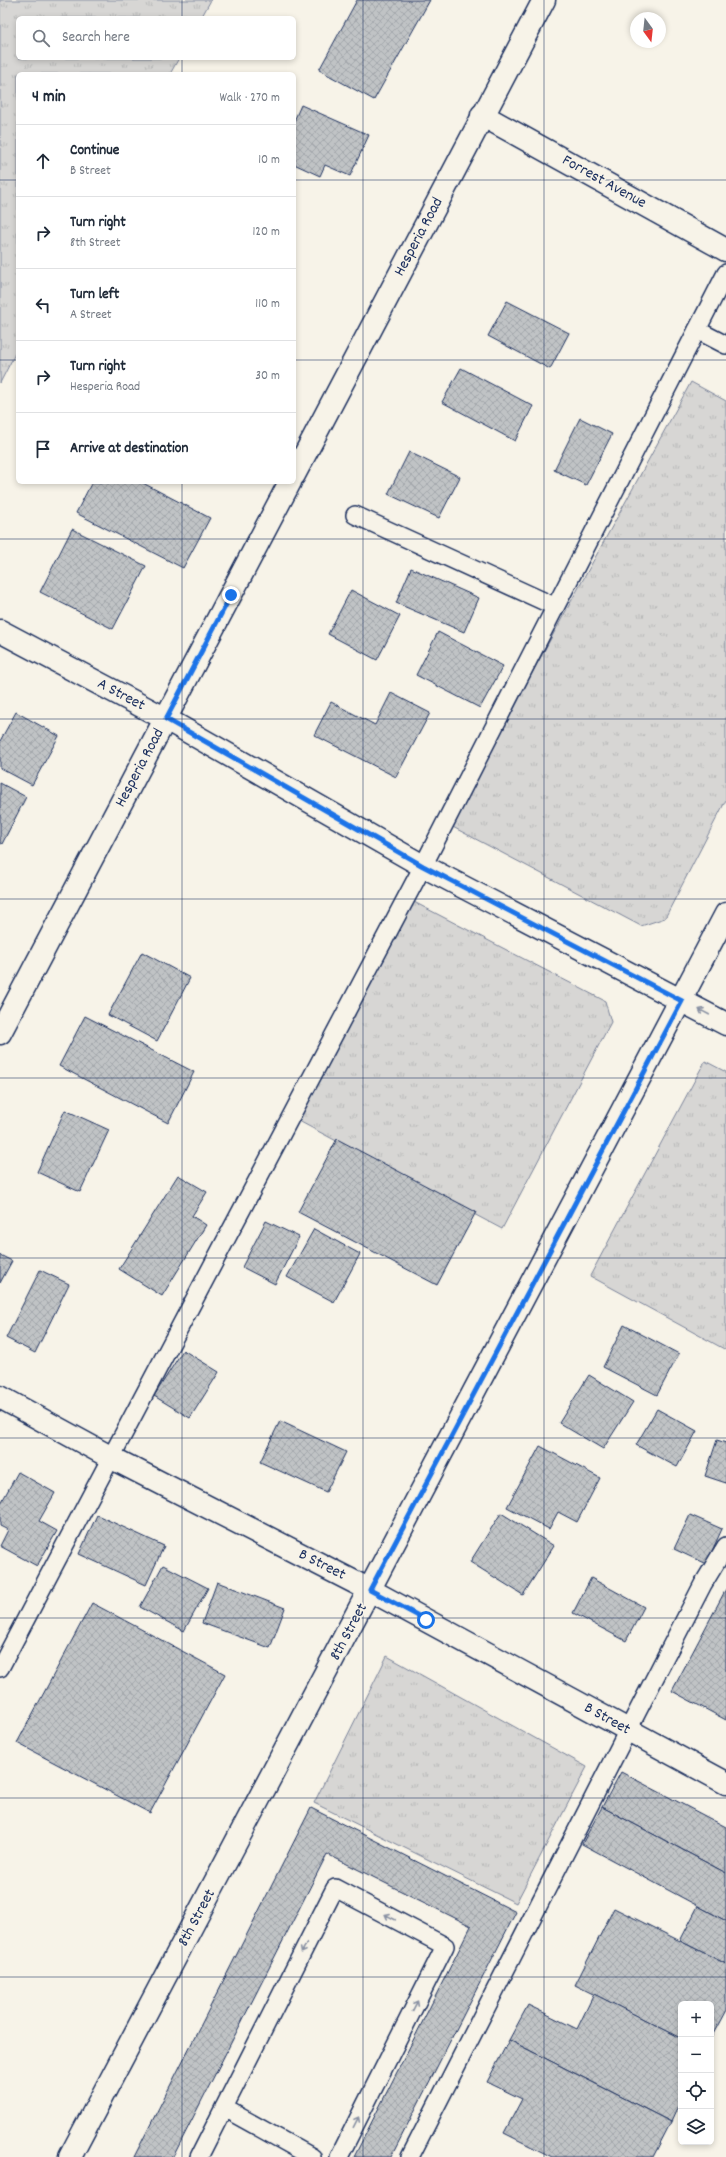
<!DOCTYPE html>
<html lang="en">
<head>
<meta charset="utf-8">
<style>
  :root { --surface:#fff; --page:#f2f2f3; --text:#1f2937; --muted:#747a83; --line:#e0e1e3 }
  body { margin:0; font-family:Dekko,sans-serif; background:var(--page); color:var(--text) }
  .controls { position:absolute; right:12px; bottom:12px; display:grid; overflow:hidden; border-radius:6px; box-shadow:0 2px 6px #0003 }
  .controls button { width:36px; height:36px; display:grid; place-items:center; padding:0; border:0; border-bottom:1px solid var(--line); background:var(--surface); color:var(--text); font:20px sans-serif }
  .compass { position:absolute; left:630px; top:12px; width:36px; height:36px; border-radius:50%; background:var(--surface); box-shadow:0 2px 6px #0003; rotate:165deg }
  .stop { position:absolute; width:12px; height:12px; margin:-9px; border:3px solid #1a73e8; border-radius:50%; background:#fff }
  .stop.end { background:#1a73e8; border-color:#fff; box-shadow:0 1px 4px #0008 }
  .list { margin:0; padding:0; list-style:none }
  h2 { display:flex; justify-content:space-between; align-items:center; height:52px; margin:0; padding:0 16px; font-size:17px }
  h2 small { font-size:13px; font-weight:400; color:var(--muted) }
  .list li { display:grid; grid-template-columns:26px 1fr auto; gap:12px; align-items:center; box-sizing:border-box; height:72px; padding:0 16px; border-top:1px solid var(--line) }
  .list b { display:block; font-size:15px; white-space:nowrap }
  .list p { margin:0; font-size:13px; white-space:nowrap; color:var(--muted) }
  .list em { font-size:13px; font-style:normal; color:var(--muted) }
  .icon { flex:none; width:22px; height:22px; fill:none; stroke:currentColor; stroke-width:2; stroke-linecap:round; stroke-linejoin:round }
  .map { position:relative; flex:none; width:726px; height:2157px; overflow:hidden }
  .search { position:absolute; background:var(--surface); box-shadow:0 2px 6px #0003; left:16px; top:16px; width:280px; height:44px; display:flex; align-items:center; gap:10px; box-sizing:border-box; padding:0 14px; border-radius:6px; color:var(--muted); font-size:15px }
  .panel { position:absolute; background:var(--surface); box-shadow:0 2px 6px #0003; left:16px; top:72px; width:280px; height:412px; border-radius:6px }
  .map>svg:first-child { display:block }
  .grass { fill:url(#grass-tufts); stroke:#798299 }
  .building { fill:url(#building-cross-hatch); stroke:#1b2f5e }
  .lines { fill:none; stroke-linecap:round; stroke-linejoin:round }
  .service-casing { stroke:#1b2f5e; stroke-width:20 }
  .minor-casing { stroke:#1b2f5e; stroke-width:25 }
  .secondary-casing { stroke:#1b2f5e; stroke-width:25 }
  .service { stroke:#f7f3e8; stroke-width:17 }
  .minor { stroke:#f7f3e8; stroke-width:22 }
  .secondary { stroke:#f7f3e8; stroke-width:22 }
  .oneway { stroke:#8991a3 }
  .route { stroke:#1a73e8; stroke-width:5 }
  .grid { fill:none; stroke:#1b2f5e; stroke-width:1; stroke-opacity:0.55 }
  .labels { text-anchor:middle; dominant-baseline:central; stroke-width:3.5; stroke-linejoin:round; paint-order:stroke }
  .street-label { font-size:16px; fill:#1b2f5e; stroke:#f7f3e8 }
</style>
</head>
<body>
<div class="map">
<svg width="726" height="2157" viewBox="0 0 726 2157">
  <defs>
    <pattern id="grass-tufts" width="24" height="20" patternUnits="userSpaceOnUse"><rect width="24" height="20" fill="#d7d6d4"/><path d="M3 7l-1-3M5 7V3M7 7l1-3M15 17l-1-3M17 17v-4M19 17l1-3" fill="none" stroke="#b8b8b8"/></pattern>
    <pattern id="building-cross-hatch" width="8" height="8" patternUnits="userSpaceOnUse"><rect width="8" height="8" fill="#c0c3c5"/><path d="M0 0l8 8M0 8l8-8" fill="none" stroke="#a4a8ac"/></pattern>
  </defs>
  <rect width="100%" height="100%" fill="#f7f3e8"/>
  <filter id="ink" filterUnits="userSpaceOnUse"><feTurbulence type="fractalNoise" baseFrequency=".025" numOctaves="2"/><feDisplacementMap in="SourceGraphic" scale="8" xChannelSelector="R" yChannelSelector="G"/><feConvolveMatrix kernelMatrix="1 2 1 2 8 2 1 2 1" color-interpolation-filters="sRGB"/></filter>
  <g filter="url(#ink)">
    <g class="grass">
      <path d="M0,0H211L201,18H18V58H179L170,74H18V348L0,383Z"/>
      <path d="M691,382L726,401V800L665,918L641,926L449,825Z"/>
      <path d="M414,902L605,1001L611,1022L502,1229L297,1120Z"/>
      <path d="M705,1061L726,1072V1350L590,1276Z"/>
      <path d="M387,1656L587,1767L516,1903L314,1803Z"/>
    </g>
    <g class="building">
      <path d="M357,0H430L374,100L319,70Z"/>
      <path d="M301,105L369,135L350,176L325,165L320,176L294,164V121Z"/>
      <path d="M507,301L569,333L550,369L488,336Z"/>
      <path d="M461,368L533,406L515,441L442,402Z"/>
      <path d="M580,418L612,434L586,485L554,470Z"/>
      <path d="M409,452L460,477L439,518L388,494Z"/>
      <path d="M92,482H141L210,518L183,568L76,513Z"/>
      <path d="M72,529L146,566L113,629L40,592Z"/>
      <path d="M411,568L479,598L464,632L396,603Z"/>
      <path d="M351,590L400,616L377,660L328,634Z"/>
      <path d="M438,632L503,666L480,708L416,675Z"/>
      <path d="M391,693L430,713L396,777L314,735L331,702L375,725Z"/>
      <path d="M16,712L59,736L32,785L0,768V741Z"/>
      <path d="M0,783L26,797L2,844L0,843Z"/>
      <path d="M142,952L190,978L157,1041L108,1015Z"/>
      <path d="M85,1016L194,1072L168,1123L59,1066Z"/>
      <path d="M65,1110L109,1130L80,1192L37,1172Z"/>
      <path d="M337,1139L476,1212L437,1285L298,1212Z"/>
      <path d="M178,1175L207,1192L192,1216L206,1225L162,1296L119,1269Z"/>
      <path d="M266,1221L299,1237L275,1284L242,1267Z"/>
      <path d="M314,1229L360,1254L334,1302L287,1277Z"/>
      <path d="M0,1255L12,1261L0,1283Z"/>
      <path d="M40,1270L69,1284L35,1353L6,1338Z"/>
      <path d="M624,1325L679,1354L657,1395L603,1367Z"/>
      <path d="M183,1350L219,1372L190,1418L154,1396Z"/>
      <path d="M589,1375L633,1402L603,1449L559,1423Z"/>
      <path d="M657,1409L697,1431L677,1467L636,1445Z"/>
      <path d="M280,1421L346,1452L326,1492L260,1462Z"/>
      <path d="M717,1440L726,1443V1483L705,1476Z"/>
      <path d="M540,1446L600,1478L577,1522L558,1512L549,1529L507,1507Z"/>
      <path d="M18,1472L55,1493L39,1521L57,1531L37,1566L0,1546L8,1530L0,1526V1505Z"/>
      <path d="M501,1513L554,1546L523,1595L470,1562Z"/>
      <path d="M97,1515L164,1546L146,1585L79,1554Z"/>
      <path d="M690,1515L722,1529L706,1564L674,1549Z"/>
      <path d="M163,1565L208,1588L184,1631L140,1607Z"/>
      <path d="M591,1578L644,1607L626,1641L573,1613Z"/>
      <path d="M217,1582L285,1608L270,1648L202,1623Z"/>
      <path d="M726,1589V1720L672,1691Z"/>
      <path d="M92,1603L225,1674L150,1813L17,1743Z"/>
      <path d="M621,1772L726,1827V1873L602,1807Z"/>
      <path d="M602,1807L726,1873V1921L582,1844Z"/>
      <path d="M311,1808L516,1912L391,2157H354L471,1926L327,1854L173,2157H134Z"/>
      <path d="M698,1906L726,1921V1964L680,1941Z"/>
      <path d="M614,1908L726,1964V2010L711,2038V2004H681V2038L575,1985Z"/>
      <path d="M594,1994L681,2038V2100L671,2122L509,2040L528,2005L577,2029Z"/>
      <path d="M509,2040L671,2122L653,2157H552L504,2133L522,2099L487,2082Z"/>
    </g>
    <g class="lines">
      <g class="service-casing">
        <g id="service">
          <path d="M697,330L726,345"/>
          <path d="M355,515L554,606"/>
          <path d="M0,1668L423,866L726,273"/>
          <path d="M224,2108L312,2157"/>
          <path d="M199,2157L335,1888L445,1946L339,2157"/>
          <path d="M410,2157L628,1730L703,1584L726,1546"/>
        </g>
      </g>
      <g class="minor-casing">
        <g id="minor">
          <path d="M482,115L726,250"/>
          <path d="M0,631L166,719L423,866L726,1024"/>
          <path d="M0,1397L110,1457L370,1590L726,1783"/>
          <path d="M70,2157L726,914"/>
        </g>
      </g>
      <g class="secondary-casing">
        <g id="secondary">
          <path d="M294,475L544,0"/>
          <path d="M0,1033L290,482"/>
        </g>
      </g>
      <use href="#service" class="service"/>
      <use href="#minor" class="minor"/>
      <use href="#secondary" class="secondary"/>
    </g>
    <defs><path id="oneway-shaft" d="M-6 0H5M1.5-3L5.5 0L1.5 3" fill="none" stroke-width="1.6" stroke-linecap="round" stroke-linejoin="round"/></defs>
    <g class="oneway">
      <use href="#oneway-shaft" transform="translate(704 1012) rotate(-152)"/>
      <use href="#oneway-shaft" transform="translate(390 1917) rotate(-152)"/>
      <use href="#oneway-shaft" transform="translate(304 1948) rotate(117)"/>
      <use href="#oneway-shaft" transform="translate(415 2006) rotate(-63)"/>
      <use href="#oneway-shaft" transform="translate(356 2122) rotate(-63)"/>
    </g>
  </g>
  <g class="lines" filter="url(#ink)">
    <path class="route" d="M231,595L166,719L423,866L682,1001L370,1590L426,1620"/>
  </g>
  <path class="grid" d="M182,0V18M363,0V2157M544,0V2157M182,58V74M0,180H18M294,180H726M0,360H18M294,360H726M182,482V2157M0,539H726M0,719H726M0,899H726M0,1078H726M0,1258H726M0,1438H726M0,1618H726M0,1798H726M0,1977H726"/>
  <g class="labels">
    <g class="street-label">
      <text transform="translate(604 182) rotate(29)">Forrest Avenue</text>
      <text transform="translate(419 237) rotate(-62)">Hesperia Road</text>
      <text transform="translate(121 695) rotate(28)">A Street</text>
      <text transform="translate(140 768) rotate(-62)">Hesperia Road</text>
      <text transform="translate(322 1565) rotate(27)">B Street</text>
      <text transform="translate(349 1632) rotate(-62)">8th Street</text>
      <text transform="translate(607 1719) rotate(29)">B Street</text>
      <text transform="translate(197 1918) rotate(-62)">8th Street</text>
    </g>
  </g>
</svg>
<div class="controls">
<button>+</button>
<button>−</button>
<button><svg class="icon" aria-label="locate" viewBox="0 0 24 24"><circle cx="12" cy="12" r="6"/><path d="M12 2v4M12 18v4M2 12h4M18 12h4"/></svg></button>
<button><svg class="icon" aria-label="layers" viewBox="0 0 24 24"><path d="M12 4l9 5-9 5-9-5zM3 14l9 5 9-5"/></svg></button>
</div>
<svg class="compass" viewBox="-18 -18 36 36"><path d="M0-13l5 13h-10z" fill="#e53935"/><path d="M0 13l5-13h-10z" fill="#747a83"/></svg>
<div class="stop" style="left:426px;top:1620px"></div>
<div class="stop end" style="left:231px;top:595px"></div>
<div class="search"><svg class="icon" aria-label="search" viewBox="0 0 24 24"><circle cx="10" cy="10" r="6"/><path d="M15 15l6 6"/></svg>Search here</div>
<section class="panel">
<h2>4 min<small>Walk · 270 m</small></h2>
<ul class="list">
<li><svg class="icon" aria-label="ahead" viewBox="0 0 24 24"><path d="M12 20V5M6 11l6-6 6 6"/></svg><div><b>Continue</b><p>B Street</p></div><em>10 m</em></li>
<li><svg class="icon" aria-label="right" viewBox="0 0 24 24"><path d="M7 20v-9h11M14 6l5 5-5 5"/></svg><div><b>Turn right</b><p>8th Street</p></div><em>120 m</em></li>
<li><svg class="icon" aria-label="left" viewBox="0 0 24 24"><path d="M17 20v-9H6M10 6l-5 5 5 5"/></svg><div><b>Turn left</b><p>A Street</p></div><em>110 m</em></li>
<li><svg class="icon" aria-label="right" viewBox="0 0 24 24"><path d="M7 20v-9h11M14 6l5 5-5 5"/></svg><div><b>Turn right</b><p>Hesperia Road</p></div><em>30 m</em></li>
<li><svg class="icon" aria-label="arrive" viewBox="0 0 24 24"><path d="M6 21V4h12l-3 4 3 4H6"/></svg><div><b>Arrive at destination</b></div></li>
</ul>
</section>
</div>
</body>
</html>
